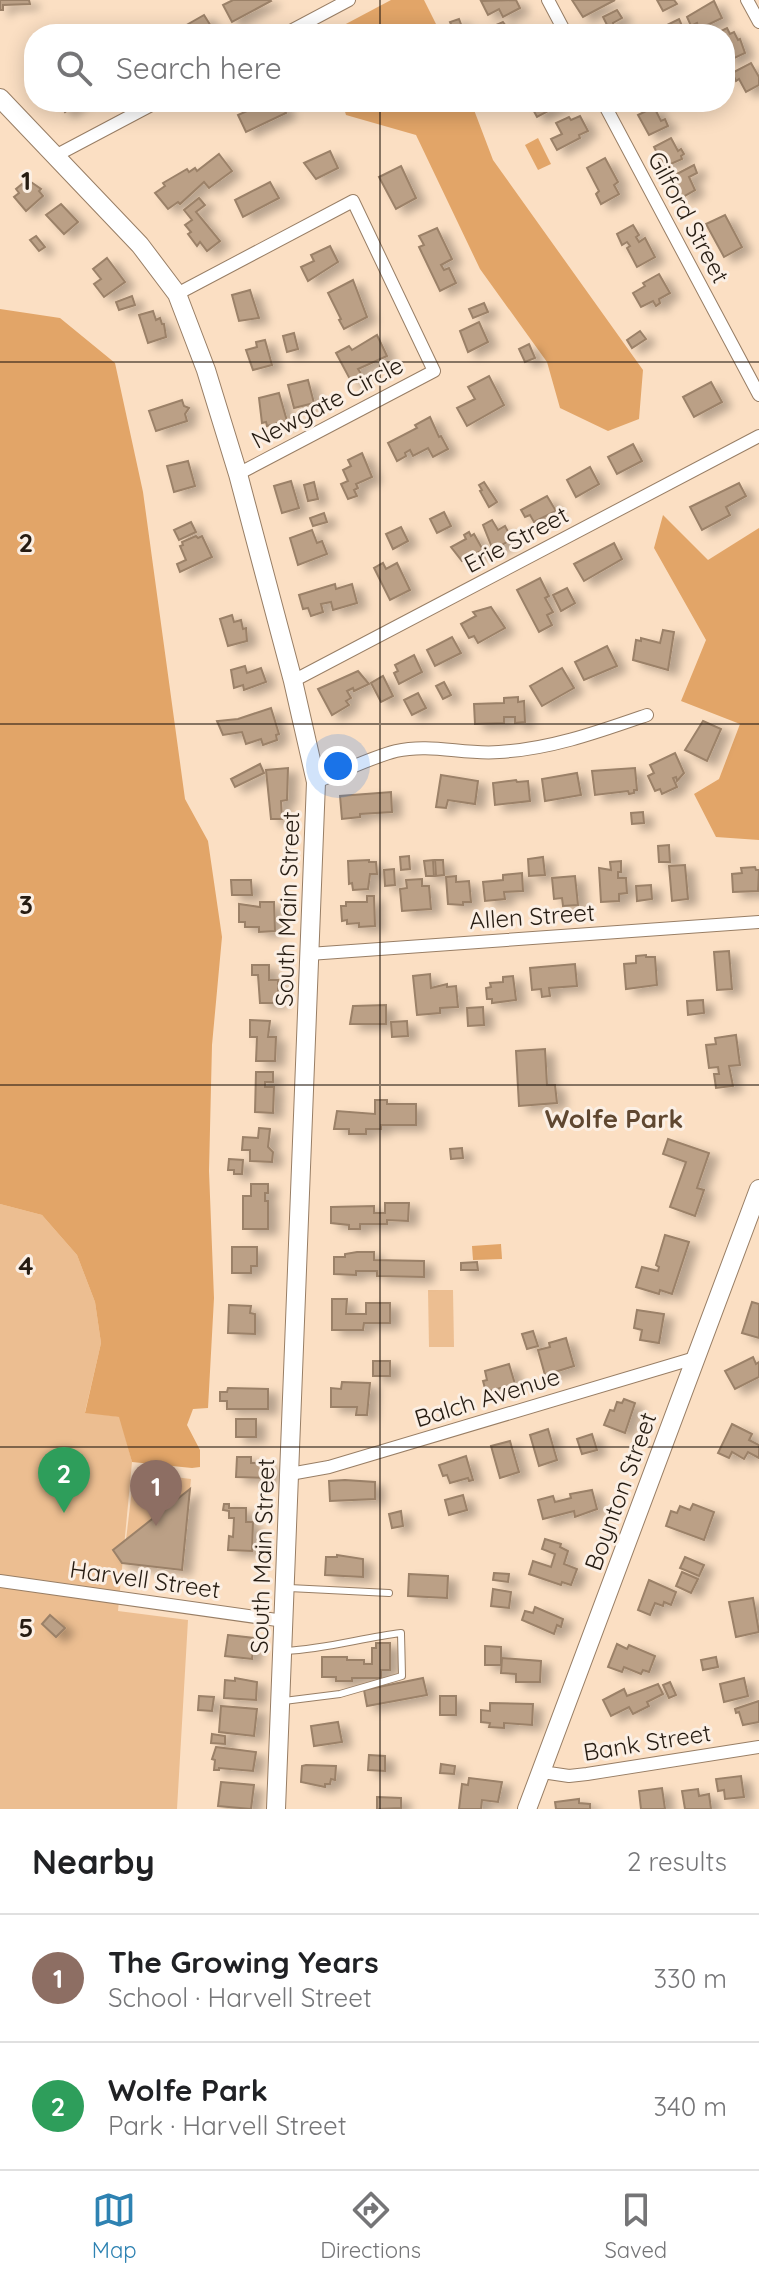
<!DOCTYPE html>
<html lang="en">
<head>
<meta charset="utf-8">
<style>
  :root { --surface:#fff; --page:#f2f2f2; --text:#202124; --muted:#757577; --line:#e0e0e0; --accent:#2e82b2 }
  body { margin:0; font-family:Quicksand,sans-serif; background:var(--page); color:var(--text) }
  .you { position:absolute; left:338px; top:766px; width:28px; height:28px; margin:-20px; border:6px solid #fff; border-radius:50%; background:#1a73e8; box-shadow:0 0 0 12px #1a73e833 }
  .badge { display:grid; place-items:center; width:52px; height:52px; border-radius:50%; background:var(--accent); color:#fff; font-size:26px; font-weight:700 }
  .pin { position:absolute; translate:-50% -66px; filter:drop-shadow(0 2px 4px #0008) }
  .pin::after { content:''; position:absolute; top:42px; width:28px; height:24px; background:inherit; clip-path:polygon(0 0,100% 0,50% 100%) }
  .list { margin:0; padding:0; list-style:none }
  h2 { display:flex; justify-content:space-between; align-items:center; height:104px; margin:0; padding:0 32px; font-size:34px }
  h2 small { font-size:26px; font-weight:400; color:var(--muted) }
  .list li { display:grid; grid-template-columns:52px 1fr auto; gap:24px; align-items:center; box-sizing:border-box; height:128px; padding:0 32px; border-top:2px solid var(--line) }
  .list b { display:block; font-size:30px; white-space:nowrap }
  .list p { margin:0; font-size:26px; white-space:nowrap; color:var(--muted) }
  .list em { font-size:26px; font-style:normal; color:var(--muted) }
  .icon { flex:none; width:44px; height:44px; fill:none; stroke:currentColor; stroke-width:2; stroke-linecap:round; stroke-linejoin:round }
  .map { position:relative; flex:none; width:759px; height:1809px; overflow:hidden }
  .search { position:absolute; background:var(--surface); box-shadow:0 4px 20px #0003; left:24px; right:24px; top:24px; height:88px; display:flex; align-items:center; gap:20px; box-sizing:border-box; padding:0 28px; border-radius:32px; color:var(--muted); font-size:30px }
  .sheet { height:360px; background:var(--surface) }
  nav { display:flex; justify-content:space-around; align-items:center; box-sizing:border-box; height:112px; border-top:2px solid var(--line); background:var(--surface); font-size:22px; color:var(--muted) }
  nav a { display:grid; justify-items:center; gap:4px }
  nav .on { color:var(--accent) }
  .map>svg:first-child { display:block }
  .green { fill:#ecbe91 }
  .forest { fill:#e2a568 }
  .building { fill:#bba086; stroke:#9b8168; stroke-width:2; filter:url(#shadow) }
  .lines { fill:none; stroke-linecap:round; stroke-linejoin:round }
  .lane-casing { stroke:#987e65; stroke-width:8 }
  .street-casing { stroke:#987e65; stroke-width:14 }
  .secondary-casing { stroke:#987e65; stroke-width:20 }
  .lane { stroke:#fff; stroke-width:6 }
  .street { stroke:#fff; stroke-width:12 }
  .secondary { stroke:#fff; stroke-width:18 }
  .grid { fill:none; stroke:#261c12; stroke-width:2; stroke-opacity:0.55 }
  .labels { text-anchor:middle; dominant-baseline:central; stroke-width:6; stroke-linejoin:round; paint-order:stroke }
  .street-label { font-size:24px; fill:#261c12; stroke:#fbefe4 }
  .neighbourhood-label { font-size:26px; font-weight:bold; fill:#5f4730; stroke:#fbefe4 }
  .grid-label { font-size:26px; text-anchor:middle; font-weight:bold; fill:#261c12; stroke:#fbefe4; stroke-width:6; stroke-linejoin:round; paint-order:stroke }
</style>
</head>
<body>
<div class="map">
<svg width="759" height="1809" viewBox="0 0 759 1809">
  <defs>
    <filter id="shadow"><feDropShadow dx="9" dy="5" stdDeviation="4" flood-color="#0004"/></filter>
  </defs>
  <rect width="100%" height="100%" fill="#fbdfc3"/>
  <g class="green">
    <path d="M0,1204L42,1215L77,1255L95,1302L101,1343L85,1412L120,1417L132,1462L118,1611L188,1620L177,1809H0Z"/>
    <path d="M428,1290H453L454,1347H429Z"/>
    <path d="M134,1472L191,1479L190,1489L126,1540Z"/>
  </g>
  <g class="forest">
    <path d="M391,0H424L441,34H327Z"/>
    <path d="M342,102H471L493,160L643,370L639,419L608,431L560,408L547,362L480,269L416,135L346,115Z"/>
    <path d="M538,138L551,164L538,170L525,145Z"/>
    <path d="M0,309L60,318L115,363L143,492L185,799L208,841L222,937L212,1045L209,1171L214,1298L208,1408L193,1409L187,1425L200,1450V1467L192,1468L132,1462L119,1417L85,1413L101,1343L95,1302L77,1255L42,1215L0,1204Z"/>
    <path d="M663,515L708,560L759,528V840L716,837L694,794L719,779L740,724L681,701L706,640L654,548Z"/>
    <path d="M501,1244L502,1259L473,1260L472,1246Z"/>
  </g>
  <g class="building">
    <path d="M0,0H29L30,4L3,5V10H0Z"/>
    <path d="M233,0H270L271,1L232,22L223,5Z"/>
    <path d="M516,0L520,8L503,17L499,9L488,15L481,1Z"/>
    <path d="M572,0H615L583,17Z"/>
    <path d="M657,0H674L677,4L663,11Z"/>
    <path d="M714,1L722,18L699,29L697,23L691,26L687,17Z"/>
    <path d="M617,10L622,18L613,23L614,27L609,29L603,17Z"/>
    <path d="M204,15L214,31L209,34H180L178,30Z"/>
    <path d="M459,19L464,32L455,34L450,22Z"/>
    <path d="M679,19L683,28L671,34L667,25Z"/>
    <path d="M503,22L512,34H491L489,28Z"/>
    <path d="M727,28L730,34L734,32L738,40L740,39L745,53L728,61L725,55V34H715Z"/>
    <path d="M751,63L759,77V85L746,92L739,79L736,81L732,73Z"/>
    <path d="M58,102H79L65,112Z"/>
    <path d="M267,102H281L286,113L246,132L238,115Z"/>
    <path d="M529,102H565L537,117Z"/>
    <path d="M654,107L661,121L665,119L668,126L649,135L638,115Z"/>
    <path d="M580,116L588,131L579,135L580,138L557,150L551,139L562,134L556,123L569,117L571,120Z"/>
    <path d="M671,138L678,151L681,149L684,154L681,156L682,159L664,167L654,147Z"/>
    <path d="M330,151L338,168L316,179L304,163Z"/>
    <path d="M219,154L232,171L209,188L204,182L180,204L178,202L168,209L155,193L165,186L163,183L187,169L189,172L195,168L197,171Z"/>
    <path d="M605,158L618,182L614,185L619,194L601,204L596,194L599,191L587,168Z"/>
    <path d="M694,165L697,173L689,177L695,190L681,198L671,177Z"/>
    <path d="M401,166L416,198L396,209L379,177Z"/>
    <path d="M31,182L41,189L39,191L43,196L26,211L14,197L19,193L16,189L22,184L24,187Z"/>
    <path d="M270,182L279,198L243,217L235,200Z"/>
    <path d="M199,198L205,205L196,212L220,241L207,251L200,242L197,246L188,234L191,232L185,225L192,220L184,210Z"/>
    <path d="M61,204L78,222L64,234L46,215Z"/>
    <path d="M725,215L742,247L724,257L706,224Z"/>
    <path d="M633,225L639,235L636,237L639,242L645,238L655,257L637,267L627,248L630,246L627,242L622,245L617,234Z"/>
    <path d="M437,228L452,259L441,265L444,270L449,268L456,283L440,291L419,247L424,245L419,236Z"/>
    <path d="M36,236L45,247L39,251L30,240Z"/>
    <path d="M330,246L338,262L308,281L301,267L314,261L311,255Z"/>
    <path d="M107,258L125,282L104,297L94,284L101,279L93,269Z"/>
    <path d="M659,274L670,293L659,299L660,303L656,306L653,301L641,307L633,293L645,286L643,283Z"/>
    <path d="M353,280L367,317L344,329L339,320L341,319L328,293Z"/>
    <path d="M250,290L259,318L239,321L232,295Z"/>
    <path d="M132,296L135,305L119,310L116,302Z"/>
    <path d="M484,303L488,312L473,318L469,309Z"/>
    <path d="M153,311L156,320L160,318L162,324H164L166,337L148,343L139,315Z"/>
    <path d="M479,322L488,342L468,352L460,331Z"/>
    <path d="M640,331L646,339L632,348L627,340Z"/>
    <path d="M294,333L298,349L287,352L283,336Z"/>
    <path d="M377,335L387,356L358,369L363,377L352,383L336,353L349,346L352,350Z"/>
    <path d="M265,340L272,365L253,370L246,350L257,347L256,342Z"/>
    <path d="M529,344L535,358L525,362L519,349Z"/>
    <path d="M489,376L504,405L467,426L457,408L475,399L468,387Z"/>
    <path d="M308,380L314,403L294,408L288,385Z"/>
    <path d="M711,382L722,402L694,417L683,397Z"/>
    <path d="M279,393L287,421L267,426L266,422L262,423L259,398Z"/>
    <path d="M182,400L184,406L189,408L185,414L187,421L156,431L149,411Z"/>
    <path d="M430,417L439,437L441,436L448,449L433,457L428,448L413,456L410,450L405,453L406,456L397,461L388,443L417,428L415,425Z"/>
    <path d="M633,444L642,461L617,474L608,457Z"/>
    <path d="M362,453L372,477L356,484L358,488L354,490L357,496L348,499L341,484L348,481L343,470L351,466L348,460Z"/>
    <path d="M188,461L195,486L174,492L167,466Z"/>
    <path d="M590,467L599,484L576,497L567,480Z"/>
    <path d="M291,481L299,508L282,513L274,486Z"/>
    <path d="M314,482L318,499L308,501L304,485Z"/>
    <path d="M484,482L497,502L489,507L480,491L482,490L479,485Z"/>
    <path d="M739,483L746,496L726,507L730,515L702,530L690,507Z"/>
    <path d="M547,496L556,511L534,522L530,515L525,517L521,510Z"/>
    <path d="M444,512L451,526L437,533L430,519Z"/>
    <path d="M324,513L327,522L313,526L310,518Z"/>
    <path d="M492,520L498,530L505,526L512,539L493,550L483,525Z"/>
    <path d="M191,522L196,532L179,540L174,530Z"/>
    <path d="M401,527L408,541L393,549L386,534Z"/>
    <path d="M312,530L317,543L322,541L327,554L298,565L290,538Z"/>
    <path d="M469,532L471,536L474,534L483,550L475,554L476,556L462,561L451,547L466,539L464,535Z"/>
    <path d="M196,536L198,538L202,536L212,557L180,572L177,564L186,560L180,546L183,545L182,542Z"/>
    <path d="M614,543L622,559L584,581L574,564Z"/>
    <path d="M383,563L386,569L397,563L410,590L390,600L374,568Z"/>
    <path d="M540,578L549,596L545,598L553,612L547,615L552,625L539,632L517,590Z"/>
    <path d="M335,584L336,589L352,584L357,603L333,610L331,602L321,604L323,612L311,616L308,608L303,609L299,595Z"/>
    <path d="M567,588L575,603L561,611L553,595Z"/>
    <path d="M491,607L505,628L478,643L474,636L469,638L461,624L476,616L473,612Z"/>
    <path d="M232,615L234,622L241,620L243,629L246,628L247,641L228,646L220,619Z"/>
    <path d="M663,630L674,632L668,670L633,660L636,640L641,641V638L660,643Z"/>
    <path d="M452,637L461,653L435,666L427,650Z"/>
    <path d="M607,646L617,666L584,680L575,662Z"/>
    <path d="M414,655L422,672L399,684L394,673L398,671L395,665Z"/>
    <path d="M245,666L247,673L261,668L266,682L244,690L243,685L234,688L231,670Z"/>
    <path d="M562,668L574,688L542,706L530,686Z"/>
    <path d="M358,671L369,684L354,691L353,688L347,691L351,698L346,701L349,705L332,715L318,689Z"/>
    <path d="M383,676L393,696L381,702L371,683Z"/>
    <path d="M444,682L451,695L443,699L436,686Z"/>
    <path d="M418,693L426,708L412,715L404,700Z"/>
    <path d="M518,697V702L524,701L525,722L515,723V717H504V723L475,724L474,704L504,703V698Z"/>
    <path d="M271,708L279,734L276,735L277,740L263,745L261,739L246,744L242,732L223,735L217,721L238,719Z"/>
    <path d="M703,721L721,729L707,761L685,750Z"/>
    <path d="M675,753L684,773L677,781L676,777L673,778L677,787L662,794L660,789L655,791L648,776L654,773L650,765Z"/>
    <path d="M260,764L264,773L235,787L231,779Z"/>
    <path d="M288,768L287,800L281,801L282,819H271L266,770Z"/>
    <path d="M635,768L637,790H634V793L629,794L628,791L595,795L592,771Z"/>
    <path d="M577,773L581,795L545,801L542,779Z"/>
    <path d="M441,775L478,781L475,804L448,800L446,808L436,807Z"/>
    <path d="M516,780L517,782L528,781L530,801L495,805L493,783Z"/>
    <path d="M391,792L392,812L360,814V817L342,819L340,796Z"/>
    <path d="M643,812L644,823L632,824L631,813Z"/>
    <path d="M669,845L670,862H659L658,846Z"/>
    <path d="M409,856L410,869L401,870L400,857Z"/>
    <path d="M543,857L545,875L529,876L528,859Z"/>
    <path d="M369,860V862H376L377,874H370L368,889L353,890L352,883L349,884L348,861Z"/>
    <path d="M433,860L434,876H426L424,861Z"/>
    <path d="M435,860H443L444,875L436,876Z"/>
    <path d="M621,861V872H618V878H626L627,893L619,894V901L601,902L599,868L611,870L610,862Z"/>
    <path d="M685,865L688,899L672,901L669,866Z"/>
    <path d="M755,867L756,870H759L758,891L733,892L732,874L742,873L741,868Z"/>
    <path d="M394,869L395,885L385,886L384,870Z"/>
    <path d="M522,873L523,891L504,892L505,899L485,901L483,882L503,880V875Z"/>
    <path d="M456,876V882L469,881L471,902H463V905L448,904L446,877Z"/>
    <path d="M575,876L578,905L563,906L562,898L554,899L552,878Z"/>
    <path d="M422,879V886H429L431,909L402,911L400,889L407,888L406,880Z"/>
    <path d="M231,880H251L252,895H232Z"/>
    <path d="M651,885L652,899L637,901L636,886Z"/>
    <path d="M367,896H374L375,926L359,927V923L347,924V920L342,921L341,906H346V902H367Z"/>
    <path d="M260,902H274L275,931L259,932V927H245V922H239V904L260,907Z"/>
    <path d="M729,951L732,989L717,990L714,952Z"/>
    <path d="M646,955V957H655L657,985L626,989L624,964L636,963V956Z"/>
    <path d="M575,964L577,986L549,988L550,996L542,997L541,989L532,990L530,968Z"/>
    <path d="M252,965H269V980H278V1003H260L258,975H252Z"/>
    <path d="M430,974L431,988L447,984V987L456,986L458,1007L440,1008V1013L417,1015L413,976Z"/>
    <path d="M513,976L516,1000L492,1003V999H487L486,988L491,987L490,983L503,982V977Z"/>
    <path d="M703,1000L704,1013L688,1015L687,1001Z"/>
    <path d="M386,1005V1024H350L353,1006Z"/>
    <path d="M483,1007L484,1025L468,1026L467,1008Z"/>
    <path d="M250,1020L270,1021L268,1037H276L275,1061H256L257,1037H250Z"/>
    <path d="M407,1021L408,1036L392,1037L391,1022Z"/>
    <path d="M736,1035L740,1065L729,1066L733,1086L716,1088L714,1074H719L718,1067L709,1068L706,1045L716,1044L715,1038Z"/>
    <path d="M545,1049L547,1085H555L557,1103L519,1106L516,1051Z"/>
    <path d="M256,1072H273V1082H265V1087H274L273,1113L255,1112Z"/>
    <path d="M375,1100H387V1104H416V1125H381V1129H366V1134H349V1129H334L337,1111L375,1114Z"/>
    <path d="M259,1128L270,1129L268,1147L273,1152L272,1162L250,1161V1150H242L243,1137L258,1138Z"/>
    <path d="M668,1139L709,1153L697,1188L704,1190L695,1216L670,1207L686,1162L663,1154Z"/>
    <path d="M462,1148L463,1158L451,1159L450,1149Z"/>
    <path d="M229,1159L243,1160L242,1174H234V1170H228Z"/>
    <path d="M251,1184H268V1193H265V1201H268V1229H243V1196H251Z"/>
    <path d="M385,1203H409L408,1221L387,1220V1224H360V1229H349V1225L331,1223V1207L374,1206V1213H385Z"/>
    <path d="M665,1235L689,1242L672,1294L660,1290L659,1294L636,1287L642,1267L658,1271L659,1267L656,1265Z"/>
    <path d="M232,1247H257V1266H251V1273H232Z"/>
    <path d="M357,1252H374V1260L424,1261V1277L377,1276V1271H356V1275L334,1274V1257H345V1254Z"/>
    <path d="M477,1262L478,1270H461V1263Z"/>
    <path d="M332,1299H347L346,1314H366V1303H390V1323H364L363,1330H332Z"/>
    <path d="M752,1302L759,1304V1338L742,1333Z"/>
    <path d="M229,1305L251,1306L250,1313L255,1314V1334L228,1333Z"/>
    <path d="M637,1310L664,1314L659,1343L640,1340L642,1330L634,1328Z"/>
    <path d="M533,1331L538,1346L527,1349L522,1334Z"/>
    <path d="M566,1338L574,1366L545,1375L538,1350L550,1347L549,1343Z"/>
    <path d="M753,1357L756,1364L759,1362V1377L735,1389L725,1371Z"/>
    <rect x="373" y="1361" width="17" height="15"/>
    <path d="M509,1364L515,1384L486,1392L483,1381L487,1380L485,1371Z"/>
    <path d="M342,1382L370,1383L367,1415H356L357,1407H331V1388L341,1389Z"/>
    <path d="M228,1388L268,1389V1409H227V1401H220V1392H227Z"/>
    <path d="M624,1399L635,1403L625,1433L604,1425L610,1410L614,1411L617,1402L622,1403Z"/>
    <rect x="236" y="1419" width="20" height="18"/>
    <path d="M732,1424L752,1434L749,1440L759,1445V1458L748,1452L744,1459L732,1452L729,1458L718,1453Z"/>
    <path d="M548,1429L557,1460L539,1466L530,1435Z"/>
    <path d="M592,1434L597,1450L582,1454L577,1439Z"/>
    <path d="M510,1441L519,1472L500,1478L491,1446Z"/>
    <path d="M466,1456L473,1480L469,1481L468,1478L450,1483L447,1475L443,1476L439,1465Z"/>
    <path d="M237,1457H251V1463H268L271,1472L268,1478L236,1477Z"/>
    <path d="M345,1480L375,1482V1499L330,1501L329,1481Z"/>
    <path d="M190,1489L182,1570L122,1563L113,1550Z"/>
    <path d="M592,1490L597,1509L575,1517L574,1511L543,1519L538,1500L553,1496L555,1502L571,1498L570,1494Z"/>
    <path d="M463,1495L467,1510L449,1515L445,1500Z"/>
    <path d="M224,1504H229V1508H246V1522H253L252,1551L228,1550L229,1536L233,1537L234,1518H229V1511L223,1510Z"/>
    <path d="M693,1504L714,1512L704,1540L666,1526L671,1511L677,1513L680,1506L690,1510Z"/>
    <path d="M401,1511L403,1526L392,1528L389,1514Z"/>
    <path d="M545,1539L561,1544L560,1547L568,1551L564,1564L577,1569L571,1585L562,1582L561,1585L529,1574L533,1561L551,1567L555,1554L542,1549Z"/>
    <path d="M337,1555L363,1559V1577L325,1575L326,1557H337Z"/>
    <path d="M685,1557L704,1565L699,1576L680,1568Z"/>
    <path d="M682,1572L698,1579L691,1593L676,1586Z"/>
    <path d="M494,1573L509,1574L508,1582L493,1580Z"/>
    <path d="M409,1574L448,1576L447,1598L408,1596Z"/>
    <path d="M649,1580L676,1592L671,1605L664,1602L663,1606L655,1603L650,1615L638,1610Z"/>
    <path d="M493,1589L511,1592L509,1608L491,1606Z"/>
    <path d="M753,1598L759,1632L736,1637L729,1602Z"/>
    <path d="M535,1607L563,1619L561,1627L557,1625L554,1634L522,1620L525,1611L533,1613Z"/>
    <path d="M50,1615L65,1628L56,1637L42,1624Z"/>
    <path d="M228,1635L254,1638L252,1659L225,1656Z"/>
    <path d="M376,1643H390V1670H381V1678H352V1681H336V1677H322V1657H347V1660H364V1664H372V1648H376Z"/>
    <path d="M617,1644L627,1649L629,1645L655,1656L649,1672L643,1670L641,1674L624,1667L622,1672L608,1667Z"/>
    <path d="M485,1646L501,1647V1665H485Z"/>
    <path d="M716,1657L718,1667L703,1670L701,1660Z"/>
    <path d="M502,1658L541,1661L540,1682H516V1674L501,1673Z"/>
    <path d="M235,1678L257,1682L256,1700L224,1698L225,1680L235,1681Z"/>
    <path d="M423,1678L427,1695L367,1706L364,1690Z"/>
    <path d="M744,1678L748,1696L724,1702L720,1684Z"/>
    <path d="M670,1682L676,1695L669,1698L663,1685Z"/>
    <path d="M658,1684L663,1694L647,1702L649,1706L633,1714L629,1707L611,1716L603,1700L624,1689L627,1696Z"/>
    <path d="M199,1696L214,1697L212,1711L198,1710Z"/>
    <rect x="440" y="1696" width="16" height="19"/>
    <path d="M759,1701V1722L743,1725L739,1712L736,1713L735,1709Z"/>
    <path d="M490,1703L533,1704L532,1725L504,1723V1728L489,1727L490,1723L481,1722V1710L490,1711Z"/>
    <path d="M221,1706L257,1709L254,1736L219,1732Z"/>
    <path d="M338,1722L342,1742L314,1746L311,1726Z"/>
    <path d="M212,1734L225,1736V1744L211,1743Z"/>
    <path d="M216,1747L256,1752L253,1771L219,1768V1770H214L215,1760L212,1759Z"/>
    <path d="M369,1755L385,1756V1771L368,1770Z"/>
    <path d="M441,1764L455,1766L454,1774L440,1773Z"/>
    <path d="M306,1765L336,1766L335,1780L331,1779L330,1784H325V1787L301,1782L302,1766Z"/>
    <path d="M741,1776L744,1797L725,1799L724,1790L718,1791L716,1779Z"/>
    <path d="M469,1778L502,1782L498,1802L482,1800L481,1809H459L462,1784L468,1785Z"/>
    <path d="M221,1782L254,1785L251,1809L218,1806Z"/>
    <path d="M662,1788L665,1809H641L639,1791Z"/>
    <path d="M698,1789L699,1796L709,1794L711,1809H685L682,1791Z"/>
    <path d="M377,1797L401,1798V1808L377,1809Z"/>
    <path d="M579,1799V1803L590,1804V1809H556L555,1802Z"/>
  </g>
  <g class="lines">
    <g class="lane-casing">
      <g id="lane">
        <path d="M289,1588L389,1593"/>
        <path d="M284,1701L340,1694L402,1676L401,1633C362,1638 325,1649 286,1651"/>
      </g>
    </g>
    <g class="street-casing">
      <g id="street">
        <path d="M548,0L566,34"/>
        <path d="M747,0L759,22"/>
        <path d="M285,34L349,0"/>
        <path d="M603,102L759,395"/>
        <path d="M55,156L157,102"/>
        <path d="M177,294L353,201L434,371L238,474"/>
        <path d="M293,681L759,436"/>
        <path d="M316,782C342,772 369,758 396,751C431,743 464,755 499,752C551,749 598,732 647,715"/>
        <path d="M309,954L759,922"/>
        <path d="M290,1474L329,1467L695,1358"/>
        <path d="M0,1581L284,1621"/>
        <path d="M542,1772L569,1776L587,1774L759,1747"/>
      </g>
    </g>
    <g class="secondary-casing">
      <g id="secondary">
        <path d="M0,98L140,245L177,294L206,370L238,474L293,681L316,782L276,1809"/>
        <path d="M527,1809L759,1189"/>
      </g>
    </g>
    <use href="#lane" class="lane"/>
    <use href="#street" class="street"/>
    <use href="#secondary" class="secondary"/>
  </g>
  <path class="grid" d="M380,0V34M380,102V1809M0,362H759M0,724H759M0,1085H759M0,1447H759"/>
  <g class="labels">
    <g class="street-label">
      <text transform="translate(689 217) rotate(62)">Gilford Street</text>
      <text transform="translate(327 402) rotate(-28)">Newgate Circle</text>
      <text transform="translate(516 539) rotate(-28)">Erie Street</text>
      <text transform="translate(287 909) rotate(-88)">South Main Street</text>
      <text transform="translate(532 916) rotate(-4)">Allen Street</text>
      <text transform="translate(487 1397) rotate(-17)">Balch Avenue</text>
      <text transform="translate(620 1491) rotate(-70)">Boynton Street</text>
      <text transform="translate(262 1556) rotate(-88)">South Main Street</text>
      <text transform="translate(145 1579) rotate(8)">Harvell Street</text>
      <text transform="translate(647 1742) rotate(-9)">Bank Street</text>
    </g>
    <g class="neighbourhood-label">
      <text x="614" y="1118">Wolfe Park</text>
    </g>
  </g>
  <g class="grid-label">
    <text x="26" y="190">1</text>
    <text x="26" y="552">2</text>
    <text x="26" y="914">3</text>
    <text x="26" y="1275">4</text>
    <text x="26" y="1637">5</text>
  </g>
</svg>
<div class="you"></div>
<div class="pin badge" style="left:156px;top:1526px;background:#8d6e63">1</div>
<div class="pin badge" style="left:64px;top:1513px;background:#2e9e5b">2</div>
<div class="search"><svg class="icon" aria-label="search" viewBox="0 0 24 24"><circle cx="10" cy="10" r="6"/><path d="M15 15l6 6"/></svg>Search here</div>
</div>
<section class="sheet">
<h2>Nearby<small>2 results</small></h2>
<ul class="list">
<li><span class="badge" style="background:#8d6e63">1</span><div><b>The Growing Years</b><p>School · Harvell Street</p></div><em>330 m</em></li>
<li><span class="badge" style="background:#2e9e5b">2</span><div><b>Wolfe Park</b><p>Park · Harvell Street</p></div><em>340 m</em></li>
</ul>
</section>
<nav>
<a class="on"><svg class="icon" aria-label="map" viewBox="0 0 24 24"><path d="M3 6l6-2 6 2 6-2v14l-6 2-6-2-6 2zM9 4v14M15 6v14"/></svg>Map</a>
<a><svg class="icon" aria-label="directions" viewBox="0 0 24 24"><path d="M12 3l9 9-9 9-9-9zM9 14v-3h6M13 9l2 2-2 2"/></svg>Directions</a>
<a><svg class="icon" aria-label="saved" viewBox="0 0 24 24"><path d="M7 4h10v16l-5-4-5 4z"/></svg>Saved</a>
</nav>
</body>
</html>
